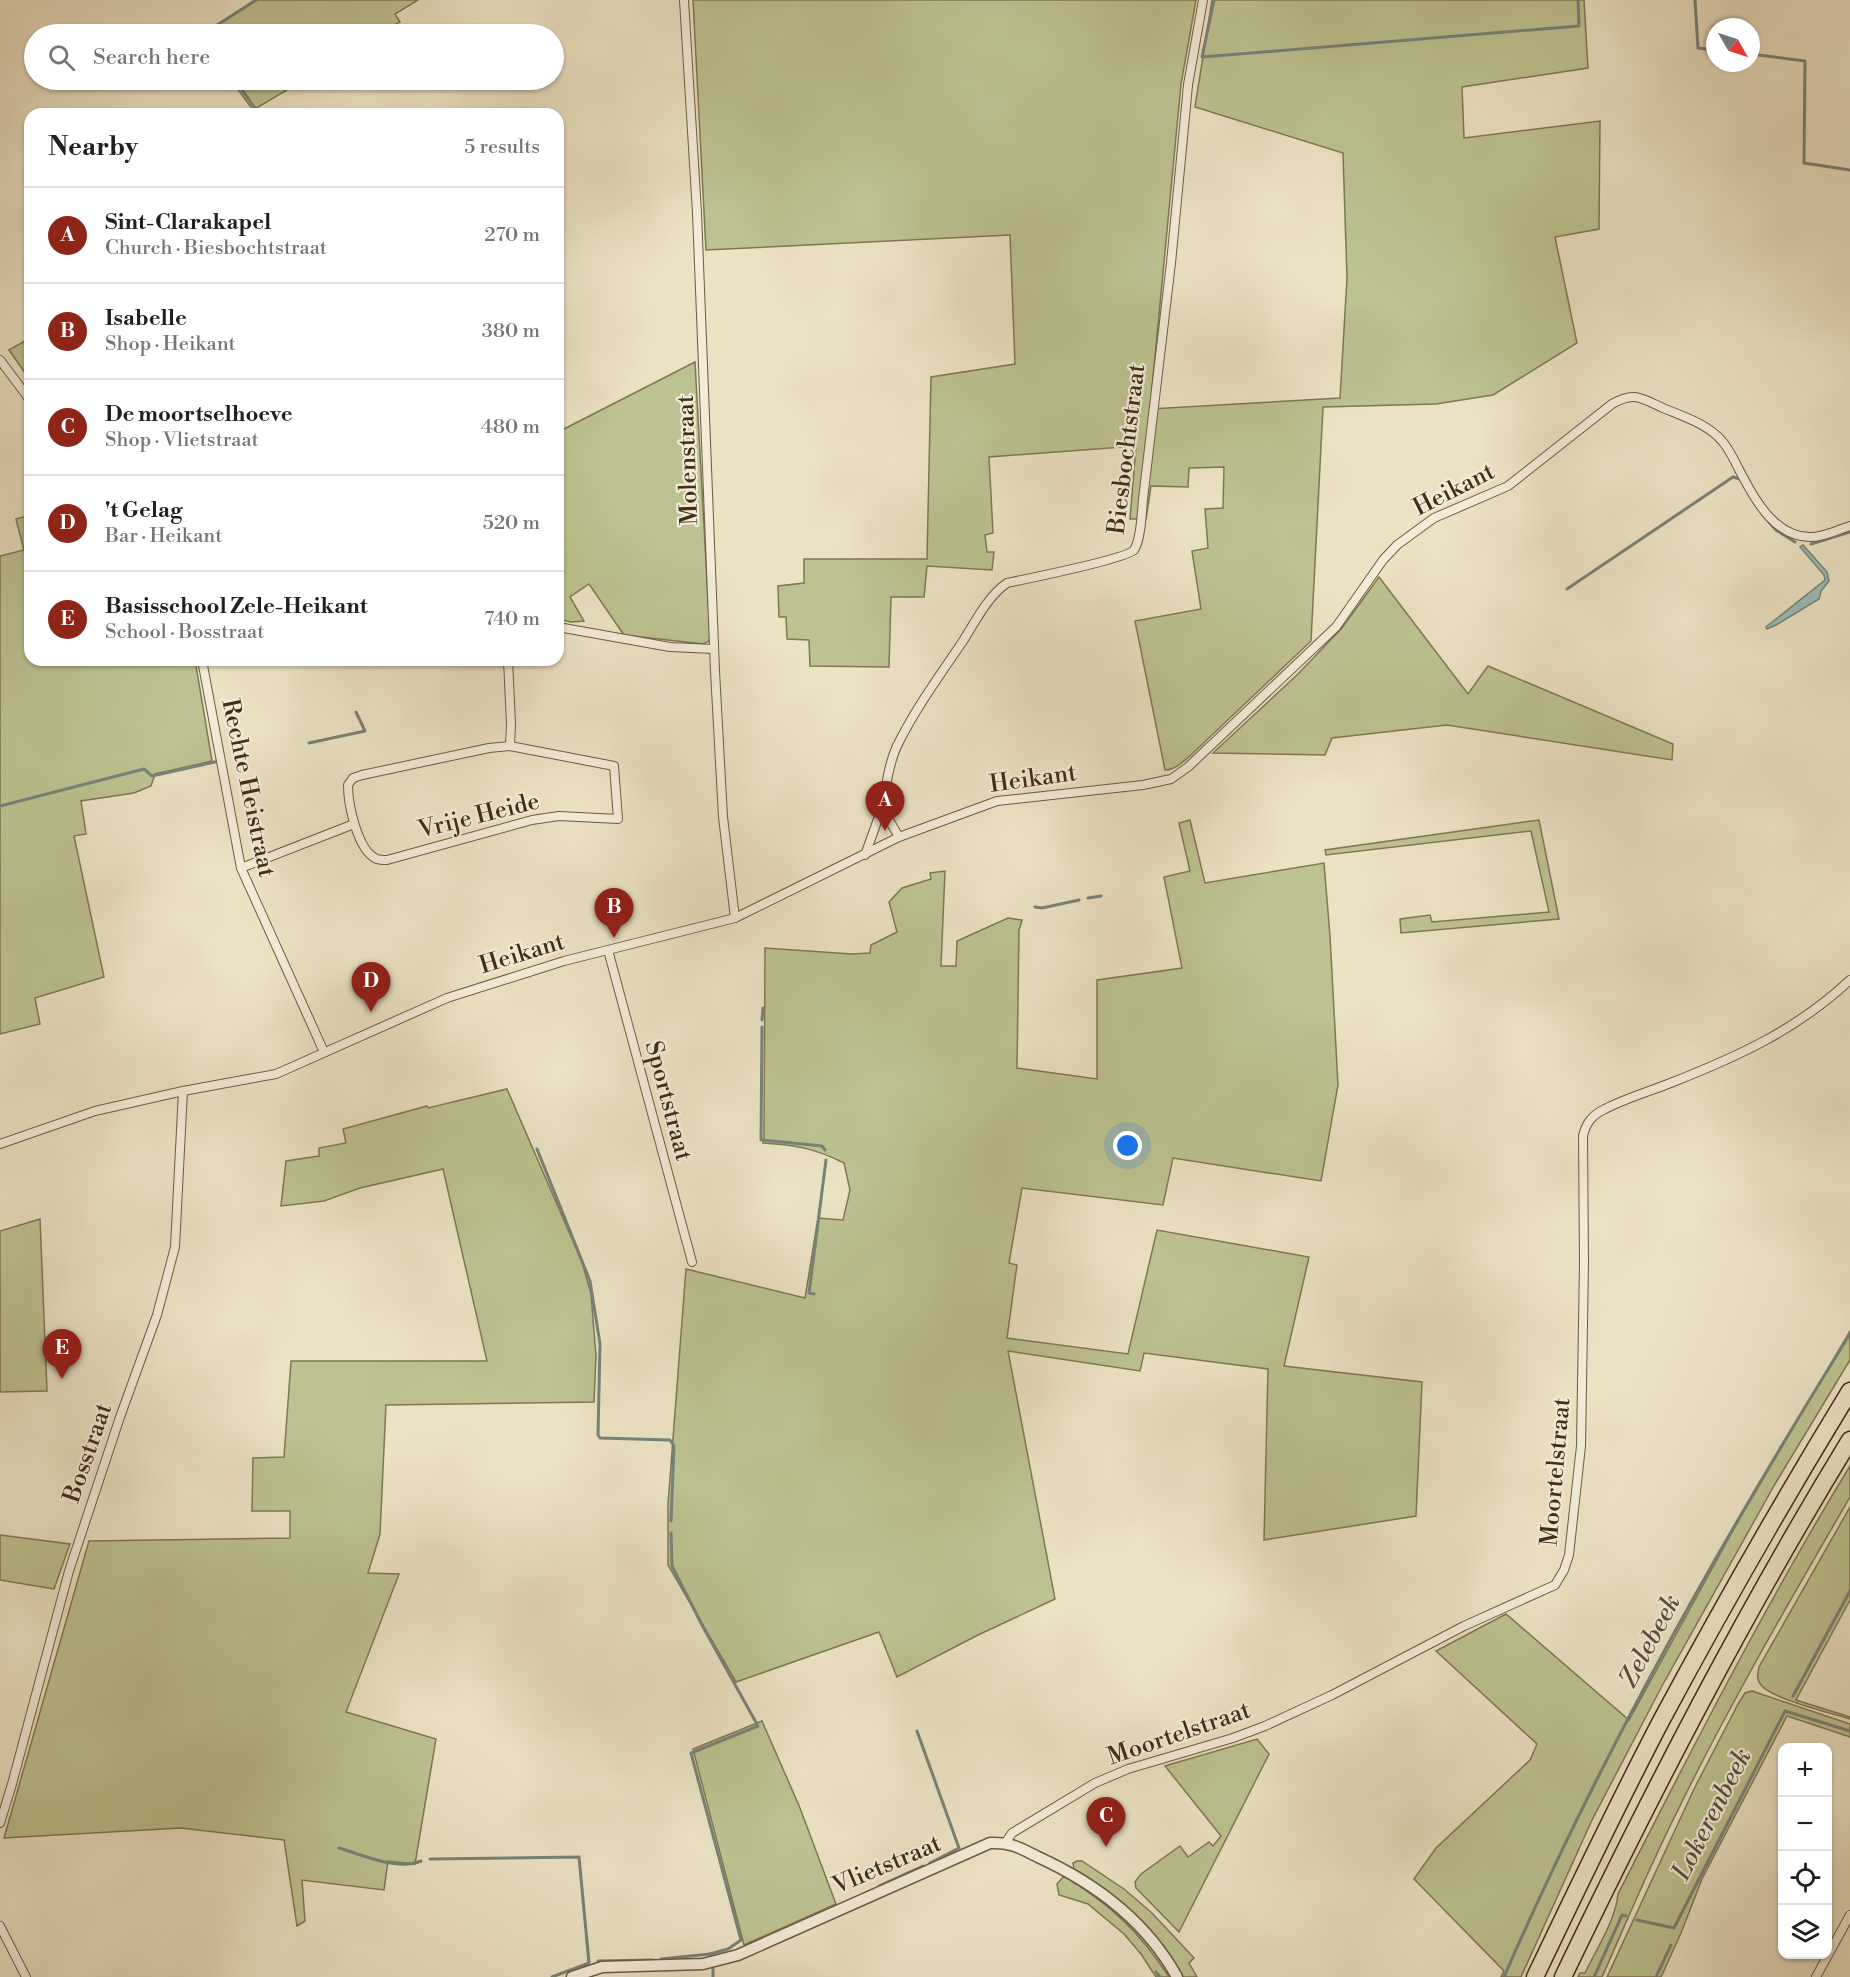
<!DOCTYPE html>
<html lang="en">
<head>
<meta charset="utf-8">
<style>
  :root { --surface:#fff; --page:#f2f2f2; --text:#202124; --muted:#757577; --line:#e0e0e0; --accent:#8f2418 }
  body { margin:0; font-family:"Libre Bodoni",serif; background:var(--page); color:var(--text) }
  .controls { position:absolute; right:18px; bottom:18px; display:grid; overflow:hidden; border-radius:12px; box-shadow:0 2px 4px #0004 }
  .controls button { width:54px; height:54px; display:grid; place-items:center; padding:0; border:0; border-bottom:2px solid var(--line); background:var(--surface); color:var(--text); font:30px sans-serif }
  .compass { position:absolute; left:1706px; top:18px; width:54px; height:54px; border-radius:50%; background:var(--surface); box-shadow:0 2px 4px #0004; rotate:129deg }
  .you { position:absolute; left:1128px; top:1146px; width:21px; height:21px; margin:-15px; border:4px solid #fff; border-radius:50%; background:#1a73e8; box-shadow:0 0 0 9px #1a73e833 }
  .badge { display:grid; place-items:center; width:39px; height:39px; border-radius:50%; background:var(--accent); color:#fff; font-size:20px; font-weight:700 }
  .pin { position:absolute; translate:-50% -50px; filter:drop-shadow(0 2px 3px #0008) }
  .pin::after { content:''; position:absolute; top:32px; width:21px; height:18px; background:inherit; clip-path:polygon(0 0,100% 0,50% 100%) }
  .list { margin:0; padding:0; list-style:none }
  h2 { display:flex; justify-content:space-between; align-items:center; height:78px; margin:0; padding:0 24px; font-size:26px }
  h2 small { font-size:20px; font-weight:400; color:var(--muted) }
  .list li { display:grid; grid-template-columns:39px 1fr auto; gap:18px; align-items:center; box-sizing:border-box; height:96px; padding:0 24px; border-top:2px solid var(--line) }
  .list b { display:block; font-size:22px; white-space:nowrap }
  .list p { margin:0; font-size:20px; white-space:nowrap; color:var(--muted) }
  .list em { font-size:20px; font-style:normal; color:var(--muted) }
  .icon { flex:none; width:33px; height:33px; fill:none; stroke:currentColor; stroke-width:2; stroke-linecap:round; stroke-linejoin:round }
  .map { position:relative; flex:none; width:1850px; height:1977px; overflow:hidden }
  .search { position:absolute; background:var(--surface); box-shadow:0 2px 4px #0004; left:24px; top:24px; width:540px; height:66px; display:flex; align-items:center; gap:15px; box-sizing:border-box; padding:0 21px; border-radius:33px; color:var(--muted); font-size:22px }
  .panel { position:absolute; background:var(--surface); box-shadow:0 2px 4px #0004; left:24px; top:108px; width:540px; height:558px; border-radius:18px }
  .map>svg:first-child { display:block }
  .green { fill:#bdc290; stroke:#807754; stroke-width:1.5 }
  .water { fill:#99bdb8; stroke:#778378; stroke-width:1.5 }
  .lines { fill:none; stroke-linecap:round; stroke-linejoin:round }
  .stream { stroke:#778378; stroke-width:3 }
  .minor-casing { stroke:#6e5a43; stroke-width:10 }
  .tertiary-casing { stroke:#6e5a43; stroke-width:13 }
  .motorway-casing { stroke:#442c18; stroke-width:19 }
  .minor { stroke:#f2ecd8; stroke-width:8 }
  .tertiary { stroke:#f2ecd8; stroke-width:10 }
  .motorway { stroke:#ebe2c3; stroke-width:16 }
  .labels { text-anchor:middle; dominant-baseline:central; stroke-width:4.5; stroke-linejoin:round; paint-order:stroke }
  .street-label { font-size:24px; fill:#442c18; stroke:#f2ecd8 }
  .water-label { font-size:26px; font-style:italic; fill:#595040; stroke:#f2ecd8 }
</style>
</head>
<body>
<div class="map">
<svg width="1850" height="1977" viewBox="0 0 1850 1977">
  <rect width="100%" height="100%" fill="#ebe2c3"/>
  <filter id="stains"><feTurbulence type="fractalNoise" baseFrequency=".00333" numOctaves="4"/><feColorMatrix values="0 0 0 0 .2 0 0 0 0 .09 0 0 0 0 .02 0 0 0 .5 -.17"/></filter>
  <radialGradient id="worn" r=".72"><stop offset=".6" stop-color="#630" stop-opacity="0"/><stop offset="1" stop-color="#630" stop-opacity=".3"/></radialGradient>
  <g class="green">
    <path d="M257,0H418L395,14L400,22L378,34H203Z"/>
    <path d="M693,0H1196L1181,84L1150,409L1340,398L1347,278L1343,153L1195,107L1212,0H1584L1588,68L1462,87L1464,138L1600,121L1599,229L1555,237L1577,343L1493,395L1436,404L1323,407L1311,641L1192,754C1184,761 1175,770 1165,770L1135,621L1201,609L1192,551L1208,548L1205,509L1223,508L1224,467L1189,468L1188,487L1151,486L1146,519H1130L1136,446L989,457L993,533L985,535L987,552H994L992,570L927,566L924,597H891L889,667L810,666L809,640L787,639L786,617H779L778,586L804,583V559H927L931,377L1015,364L1010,235L706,250Z"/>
    <path d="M231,80H304L253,110Z"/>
    <path d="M30,338V380L9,350Z"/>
    <path d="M695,362L710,636L709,641L703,644L624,635L589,584L570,597L584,621L571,622L558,619V432Z"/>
    <path d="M30,515V660H195L212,761L155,774L151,786L134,793L81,801L86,834L74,836L104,977L35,998L40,1024L0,1034V556L24,550L16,519Z"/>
    <path d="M1379,577L1468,694L1488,666L1673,744L1672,760L1447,725L1332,738L1325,755L1213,753L1298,674L1342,628Z"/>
    <path d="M1190,820L1205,883L1324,863L1330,936L1338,1085L1321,1181L1173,1158L1163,1205L1022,1188L1009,1263L1017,1265L1007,1338L1128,1354L1157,1230L1309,1257L1284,1366L1422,1382L1416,1516L1264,1540L1268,1369L1144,1353L1140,1371L1008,1351L1055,1599L978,1635L897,1677L879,1632L736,1682L668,1565V1504L686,1269L805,1298L818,1218L843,1220L850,1190L844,1163C814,1148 795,1145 763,1143L764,1138L765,948L852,954L870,953L871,945L897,932L889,902L902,888L931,879L930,873L945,871L941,966H956L957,941L1008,918L1022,920L1019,930L1017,1068L1097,1079V980L1182,968L1164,877L1190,871L1179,823Z"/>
    <path d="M1539,820L1559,919L1401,933L1400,919L1430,915L1432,922L1549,912L1531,831L1326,855L1325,850Z"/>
    <path d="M507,1089L582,1262L591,1294L596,1356L594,1402L386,1405L380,1534L368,1573L399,1574L346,1712L436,1739L415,1864L388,1861L384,1890L302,1880L305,1921L297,1926L284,1840L181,1828L4,1838L89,1541L290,1538V1511H252L253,1458L284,1457L291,1361H487L443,1169L360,1188L324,1201L281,1206L286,1161L319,1156V1148L346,1143L343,1129L427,1106L428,1108Z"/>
    <path d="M40,1219L47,1391L0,1392V1231Z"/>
    <path d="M1850,1331V1360L1775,1484L1662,1686L1592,1820L1521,1977H1501L1504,1971L1414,1879L1436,1848L1530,1760L1537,1744L1436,1651L1506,1614L1629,1720L1736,1525Z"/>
    <path d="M1850,1466V1497C1789,1602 1728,1707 1675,1816C1648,1870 1626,1923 1602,1977H1578L1580,1973H1585C1596,1950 1616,1919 1618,1894C1692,1749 1765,1605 1850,1466Z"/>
    <path d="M1850,1507V1600L1796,1700L1850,1717V1719C1831,1713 1772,1699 1761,1685C1756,1679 1758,1674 1759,1667Z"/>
    <path d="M0,1535L70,1544L54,1589L0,1580Z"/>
    <path d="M1752,1691L1850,1724V1737L1787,1716L1702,1879L1681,1933L1661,1977H1607L1694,1789L1738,1704L1745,1693Z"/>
    <path d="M762,1721L800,1808L836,1904L744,1945L693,1749Z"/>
    <path d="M1257,1739L1269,1754L1179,1932L1136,1888L1135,1882L1141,1874L1180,1846L1188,1857L1209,1842L1213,1846L1221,1836L1165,1766Z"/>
    <path d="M1077,1861H1082L1124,1889L1152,1913L1194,1958L1189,1963L1197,1977H1183C1155,1930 1121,1896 1074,1869L1073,1863Z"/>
    <path d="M1064,1876C1110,1904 1140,1932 1169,1977H1156L1141,1954L1124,1934L1088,1904L1059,1895L1057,1884Z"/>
  </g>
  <path class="water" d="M1803,545L1827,572L1829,581L1821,591L1819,599L1776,625L1767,629L1766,627L1825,580L1824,575L1800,547Z"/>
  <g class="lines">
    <g class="stream">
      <path d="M1214,0L1202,57L1579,26L1578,0"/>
      <path d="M1695,0L1698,48L1715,50"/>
      <path d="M203,34L256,0"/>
      <path d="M1751,54L1805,61L1804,163L1850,170"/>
      <path d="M235,80L259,114"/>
      <path d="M1769,522L1776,530L1795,542"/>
      <path d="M1811,544L1850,532"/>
      <path d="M1567,589L1733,477L1740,479"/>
      <path d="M309,743L365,731L356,712"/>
      <path d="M0,806L144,769L152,776L215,762"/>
      <path d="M1088,898L1101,896"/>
      <path d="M1035,907L1042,908L1079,900"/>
      <path d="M762,1020L763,1008"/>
      <path d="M762,1027L761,1140L822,1146L825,1150"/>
      <path d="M537,1149L590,1281L600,1344L598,1435L600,1438L670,1440L674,1446L671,1521"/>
      <path d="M814,1294L809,1293L826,1160"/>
      <path d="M671,1533L672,1566L703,1627L758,1726L691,1753L741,1940L728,1949L710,1954V1958"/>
      <path d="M1793,1696L1850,1591"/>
      <path d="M917,1731L959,1848L930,1863"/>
      <path d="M339,1848C363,1855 397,1871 421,1861"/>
      <path d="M430,1859L579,1857L589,1963L552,1977"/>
      <path d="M879,1886L923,1866"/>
      <path d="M1637,1920L1674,1928L1785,1711L1850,1731"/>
      <path d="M661,1959L710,1954"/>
      <path d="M598,1961L652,1960"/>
      <path d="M713,1969V1977"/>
      <path d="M1156,1972L1160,1977"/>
      <path d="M1504,1977C1601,1754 1721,1541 1850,1334"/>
      <path d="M1594,1977L1622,1915L1626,1916"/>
      <path d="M1656,1977L1671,1945"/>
    </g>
    <g class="minor-casing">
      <g id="minor">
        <path d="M684,0L697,213L715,671L723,817L735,918"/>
        <path d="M0,360L30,400"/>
        <path d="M558,627L670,647L714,649"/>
        <path d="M202,660L241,868L324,1052"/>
        <path d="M508,660L511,724L510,746"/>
        <path d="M510,746L614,766L618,819L559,816L532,820L387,860C384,860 380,860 377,859C357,851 348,803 348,785L353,778L362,775L489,748Z"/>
        <path d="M899,837L882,808C886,788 888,765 897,746C915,709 940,675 963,641C975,622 988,596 1007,583C1026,579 1126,559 1134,550C1141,540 1142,511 1143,499L1171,263L1188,85L1203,0"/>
        <path d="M865,855L882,808"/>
        <path d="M241,868L354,824"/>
        <path d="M608,950L692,1262"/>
        <path d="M0,1144L95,1111L183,1091L276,1074L447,998L564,961L735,918L899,837L997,801L1143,785L1171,779L1188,767L1336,627L1383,560L1397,545L1434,518L1508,486L1612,404C1634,391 1641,398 1663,408C1682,416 1708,424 1722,441C1731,451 1736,465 1743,477C1756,502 1777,538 1811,537C1824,537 1837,530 1850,526"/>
        <path d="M0,1823L12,1784L69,1571L120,1417L157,1315L175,1247L183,1091"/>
        <path d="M1006,1842L1012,1833L1095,1783L1128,1769L1233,1738L1265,1726L1332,1695L1464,1626L1555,1585L1564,1570L1569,1555L1581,1446L1584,1263L1583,1136C1586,1123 1592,1115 1605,1109C1626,1098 1651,1091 1673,1082C1739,1056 1798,1029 1850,980"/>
        <path d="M0,1926L26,1977"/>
        <path d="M1816,1977L1850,1915"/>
      </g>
    </g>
    <g class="tertiary-casing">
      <path id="tertiary" d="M572,1977L602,1967L703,1964L738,1955L990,1843C1011,1842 1020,1848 1038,1857C1095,1883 1146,1921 1177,1977"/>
    </g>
    <g class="motorway-casing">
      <g id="motorway">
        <path d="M1535,1977C1576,1891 1617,1805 1661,1721C1721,1609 1784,1499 1850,1391"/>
        <path d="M1563,1977C1651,1794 1744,1613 1850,1440"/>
      </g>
    </g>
    <use href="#minor" class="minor"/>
    <use href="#tertiary" class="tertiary"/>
    <use href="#motorway" class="motorway"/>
  </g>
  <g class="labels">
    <g class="street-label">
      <text transform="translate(1127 449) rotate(-83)">Biesbochtstraat</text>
      <text transform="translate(688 460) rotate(-92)">Molenstraat</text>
      <text transform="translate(1454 490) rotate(-27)">Heikant</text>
      <text transform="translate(1033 779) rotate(-8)">Heikant</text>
      <text transform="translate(248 788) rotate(78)">Rechte Heistraat</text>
      <text transform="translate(479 816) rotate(-14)">Vrije Heide</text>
      <text transform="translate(522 954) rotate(-17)">Heikant</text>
      <text transform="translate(668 1101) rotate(75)">Sportstraat</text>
      <text transform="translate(88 1453) rotate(-71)">Bosstraat</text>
      <text transform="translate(1556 1472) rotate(-85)">Moortelstraat</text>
      <text transform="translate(1179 1734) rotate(-19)">Moortelstraat</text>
      <text transform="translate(887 1865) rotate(-23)">Vlietstraat</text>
    </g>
    <g class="water-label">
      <text transform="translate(1650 1641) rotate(-62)">Zelebeek</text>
      <text transform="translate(1712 1814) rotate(-63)">Lokerenbeek</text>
    </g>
  </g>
  <rect width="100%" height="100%" filter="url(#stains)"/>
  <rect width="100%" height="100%" fill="url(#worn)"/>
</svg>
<div class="controls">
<button>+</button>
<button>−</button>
<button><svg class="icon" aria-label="locate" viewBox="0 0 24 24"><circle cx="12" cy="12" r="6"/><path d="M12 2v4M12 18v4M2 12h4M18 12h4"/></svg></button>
<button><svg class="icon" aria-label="layers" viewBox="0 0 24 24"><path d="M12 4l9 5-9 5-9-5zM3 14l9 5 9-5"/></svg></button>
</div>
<svg class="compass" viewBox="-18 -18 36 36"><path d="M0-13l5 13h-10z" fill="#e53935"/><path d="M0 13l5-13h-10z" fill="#757577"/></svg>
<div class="you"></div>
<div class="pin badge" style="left:885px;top:831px">A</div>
<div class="pin badge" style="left:614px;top:938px">B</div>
<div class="pin badge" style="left:1106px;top:1847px">C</div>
<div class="pin badge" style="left:371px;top:1012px">D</div>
<div class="pin badge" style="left:62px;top:1379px">E</div>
<div class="search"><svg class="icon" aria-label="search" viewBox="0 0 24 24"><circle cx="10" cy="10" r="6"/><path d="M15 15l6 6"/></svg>Search here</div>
<section class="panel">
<h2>Nearby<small>5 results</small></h2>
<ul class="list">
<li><span class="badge">A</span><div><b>Sint-Clarakapel</b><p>Church · Biesbochtstraat</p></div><em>270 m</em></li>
<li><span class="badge">B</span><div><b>Isabelle</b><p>Shop · Heikant</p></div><em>380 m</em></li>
<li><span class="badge">C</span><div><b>De moortselhoeve</b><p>Shop · Vlietstraat</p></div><em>480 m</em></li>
<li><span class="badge">D</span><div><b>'t Gelag</b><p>Bar · Heikant</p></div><em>520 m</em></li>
<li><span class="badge">E</span><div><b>Basisschool Zele-Heikant</b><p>School · Bosstraat</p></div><em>740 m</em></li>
</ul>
</section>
</div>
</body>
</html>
